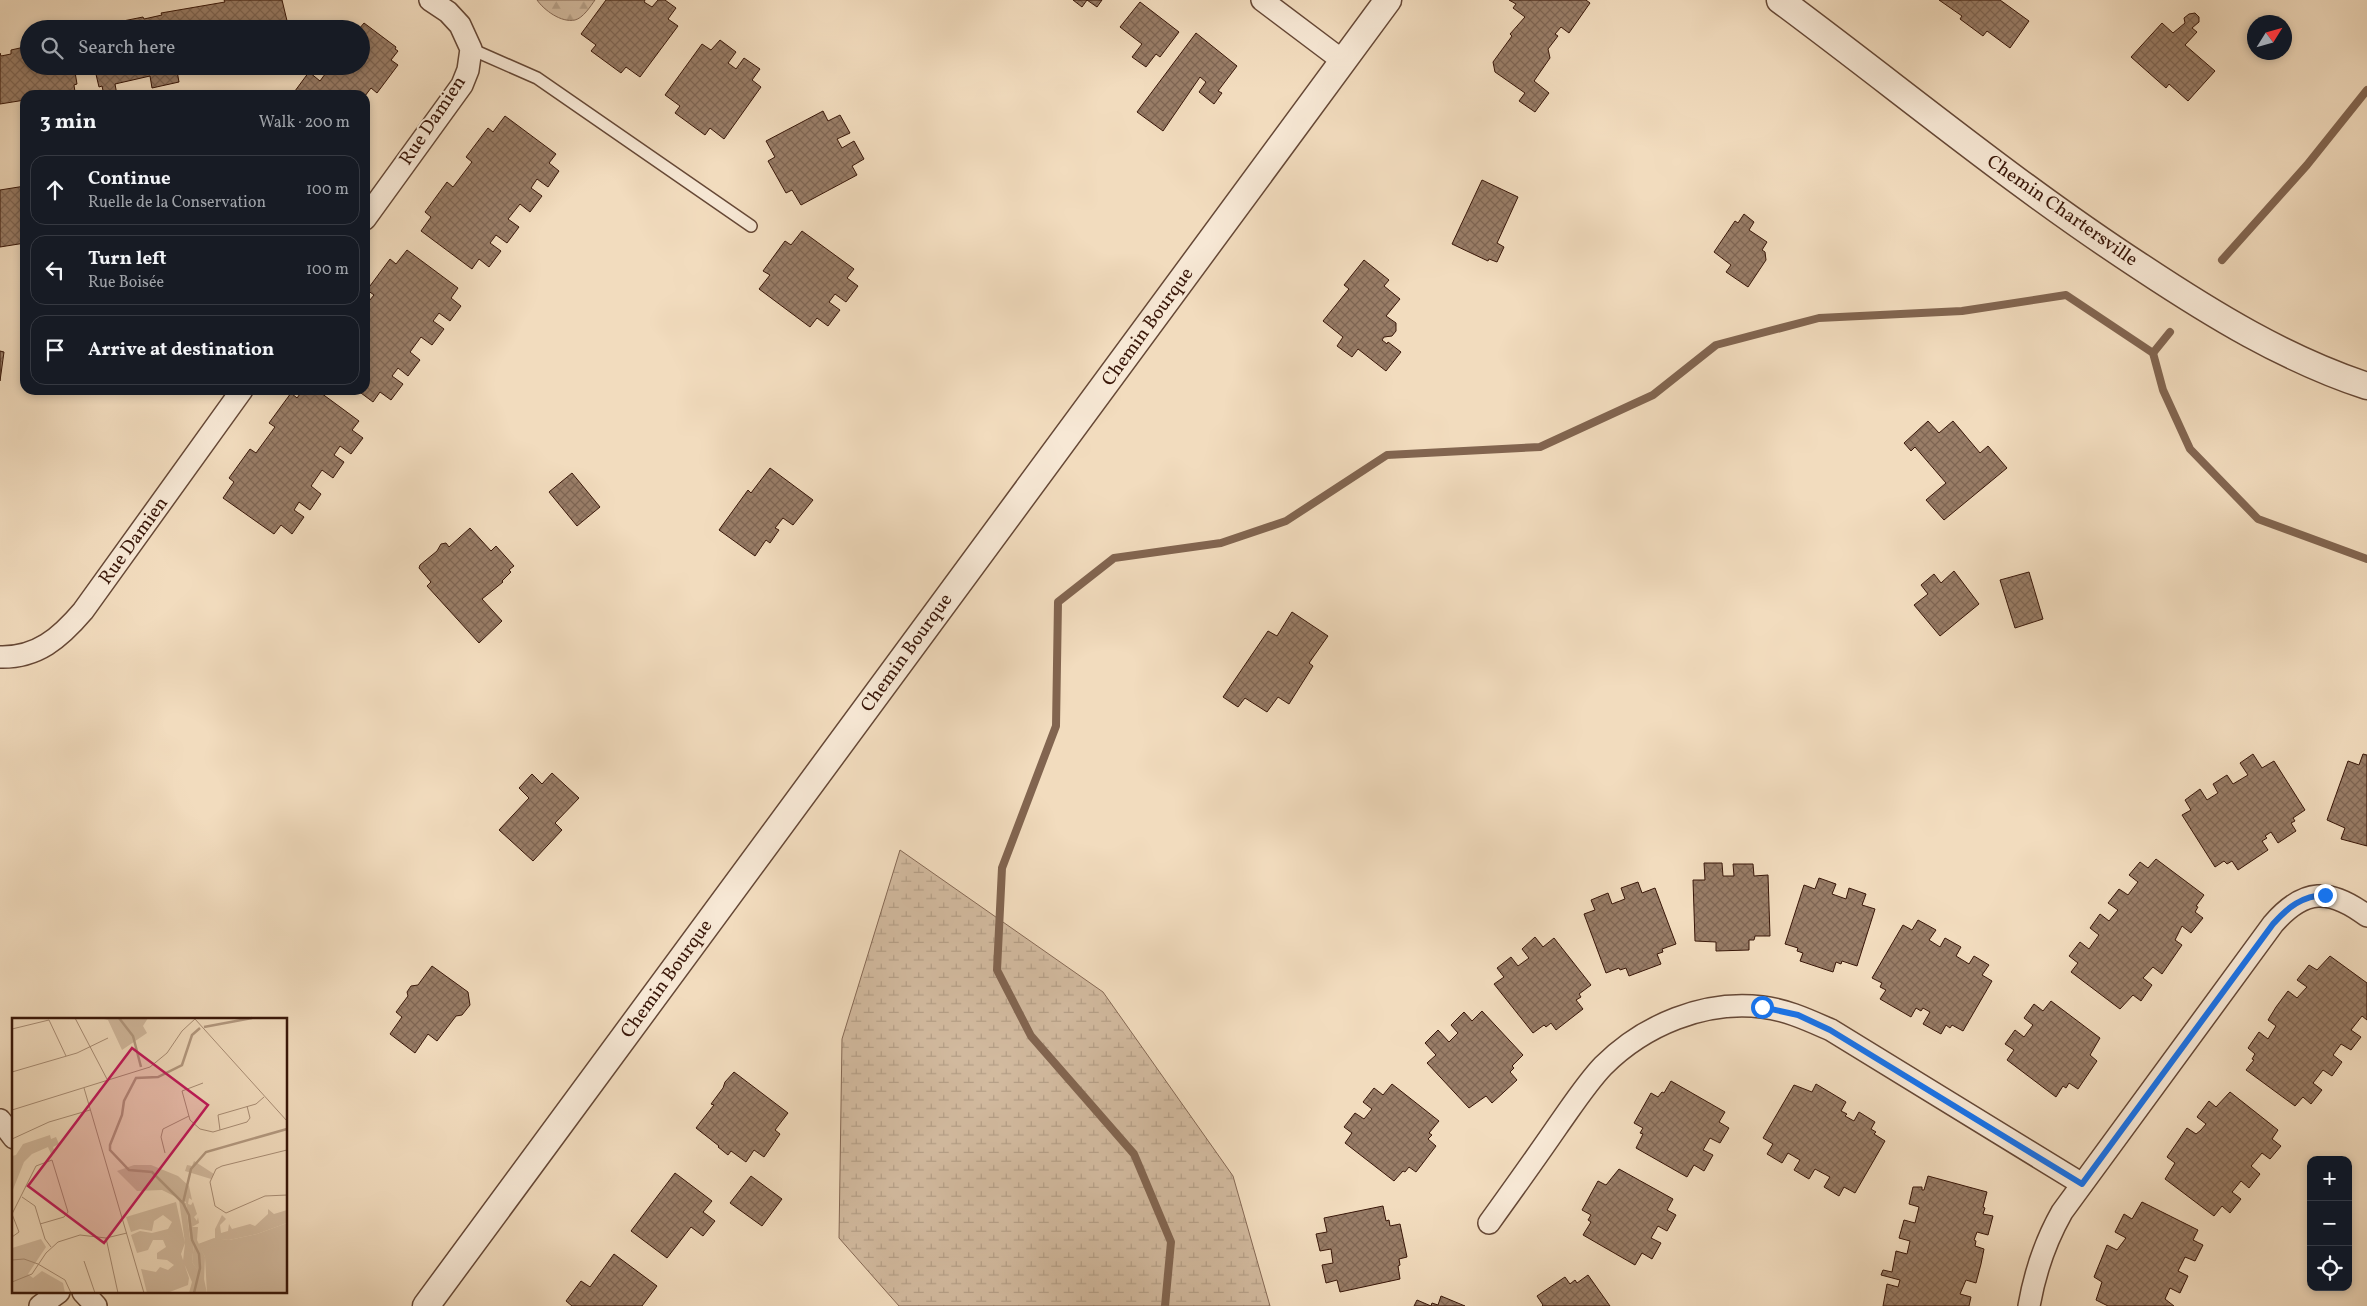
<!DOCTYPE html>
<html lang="en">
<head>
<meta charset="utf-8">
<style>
  :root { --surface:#171b24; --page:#20242c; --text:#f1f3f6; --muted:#9ea1a6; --line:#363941 }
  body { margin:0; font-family:Vollkorn,serif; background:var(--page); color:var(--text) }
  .controls { position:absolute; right:15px; bottom:15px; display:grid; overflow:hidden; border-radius:10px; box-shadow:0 2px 8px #0003 }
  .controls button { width:45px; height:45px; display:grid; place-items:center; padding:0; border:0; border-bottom:1px solid var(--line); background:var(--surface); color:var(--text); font:25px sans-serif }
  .compass { position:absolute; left:2247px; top:15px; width:45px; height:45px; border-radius:50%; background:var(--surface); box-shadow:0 2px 8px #0003; rotate:53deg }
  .stop { position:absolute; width:15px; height:15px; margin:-11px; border:4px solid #1a73e8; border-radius:50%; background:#fff }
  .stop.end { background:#1a73e8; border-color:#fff; box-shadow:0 1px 5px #0008 }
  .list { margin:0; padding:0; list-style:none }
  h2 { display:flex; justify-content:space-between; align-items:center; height:65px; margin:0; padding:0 20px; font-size:21px }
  h2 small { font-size:16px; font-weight:400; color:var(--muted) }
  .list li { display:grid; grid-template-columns:32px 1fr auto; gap:15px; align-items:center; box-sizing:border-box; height:70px; margin:0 10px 10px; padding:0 10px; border:1px solid var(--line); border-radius:15px }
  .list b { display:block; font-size:19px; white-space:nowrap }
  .list p { margin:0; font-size:16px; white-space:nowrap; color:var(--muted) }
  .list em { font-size:16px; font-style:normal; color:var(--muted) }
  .icon { flex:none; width:28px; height:28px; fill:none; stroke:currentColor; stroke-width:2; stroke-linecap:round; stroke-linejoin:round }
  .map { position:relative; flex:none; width:2367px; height:1306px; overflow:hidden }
  .search { position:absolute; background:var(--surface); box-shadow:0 2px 8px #0003; left:20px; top:20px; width:350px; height:55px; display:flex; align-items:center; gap:12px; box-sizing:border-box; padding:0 18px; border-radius:28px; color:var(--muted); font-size:19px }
  .panel { position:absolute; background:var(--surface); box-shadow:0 2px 8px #0003; left:20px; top:90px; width:350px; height:305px; border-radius:15px }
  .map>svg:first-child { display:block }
  .forest { fill:url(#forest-firs); stroke:#856854 }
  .wetland { fill:url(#wetland-marsh); stroke:#856854 }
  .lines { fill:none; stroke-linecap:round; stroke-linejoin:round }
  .stream { stroke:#826550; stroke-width:8 }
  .building { fill:url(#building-cross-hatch); stroke:#381608 }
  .service-casing { stroke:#664836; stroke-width:14 }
  .minor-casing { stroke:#664836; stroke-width:24 }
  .tertiary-casing { stroke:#664836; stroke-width:29 }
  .service { stroke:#f7e8d5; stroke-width:11 }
  .minor { stroke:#f7e8d5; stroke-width:21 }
  .tertiary { stroke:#f7e8d5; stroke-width:26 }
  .route { stroke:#1a73e8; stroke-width:6 }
  .labels { text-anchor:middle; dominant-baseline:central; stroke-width:4; stroke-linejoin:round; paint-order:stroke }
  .street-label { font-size:19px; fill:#381608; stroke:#f7e8d5 }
  .inset-river { fill:none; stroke:#b39980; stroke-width:2.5 }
  .inset-road { fill:none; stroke:#a88d75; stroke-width:1 }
  .view { fill:#c2185b; fill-opacity:0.15; stroke:#c2185b; stroke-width:2.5 }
  .inset-edge { fill:none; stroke:#381608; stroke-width:2.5 }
</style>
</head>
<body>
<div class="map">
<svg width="2367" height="1306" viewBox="0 0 2367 1306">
  <defs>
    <pattern id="forest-firs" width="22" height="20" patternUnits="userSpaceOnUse" patternTransform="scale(1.25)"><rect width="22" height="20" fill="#d2ba9f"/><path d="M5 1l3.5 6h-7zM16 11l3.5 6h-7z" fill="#b59f87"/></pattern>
    <pattern id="wetland-marsh" width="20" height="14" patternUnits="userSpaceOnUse" patternTransform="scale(1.25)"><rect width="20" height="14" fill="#d2ba9f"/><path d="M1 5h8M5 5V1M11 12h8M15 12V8" fill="none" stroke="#b59f87"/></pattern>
    <pattern id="building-cross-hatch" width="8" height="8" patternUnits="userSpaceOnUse" patternTransform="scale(1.25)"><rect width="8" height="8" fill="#997d67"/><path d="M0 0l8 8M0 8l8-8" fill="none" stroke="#7e6553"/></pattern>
  </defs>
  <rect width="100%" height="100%" fill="#f2dcbe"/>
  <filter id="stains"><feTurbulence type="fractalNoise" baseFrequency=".004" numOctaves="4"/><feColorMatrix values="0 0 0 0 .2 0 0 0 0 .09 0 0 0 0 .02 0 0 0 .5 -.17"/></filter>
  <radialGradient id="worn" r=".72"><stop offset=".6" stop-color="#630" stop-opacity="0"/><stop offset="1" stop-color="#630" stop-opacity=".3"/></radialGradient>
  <path class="forest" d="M537,0H595C590,7 583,18 575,20C561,23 544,10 537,0Z"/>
  <path class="wetland" d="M900,850L1103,992L1233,1176L1270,1306H899L839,1238L842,1039Z"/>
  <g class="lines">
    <g class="stream">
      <path d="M2222,260L2307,165L2367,90"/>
      <path d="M2153,353L2170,332"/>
      <path d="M1165,1306L1171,1242L1134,1154L1031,1036L997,970L1002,868L1056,726L1058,602L1114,558L1221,543L1286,521L1387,455L1540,447L1653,395L1716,345L1819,318L1962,311L2066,295L2153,353L2163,390L2190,449L2258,519L2367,559"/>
    </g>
  </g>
  <g class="building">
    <path d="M224,0H282L289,29H97L98,26L143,17L144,19L162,15L161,13L225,2Z"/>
    <path d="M606,0H645L644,2L652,7L658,0H665L676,8L668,19L678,26L640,77L626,67L621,73L591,51L596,45L581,34Z"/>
    <path d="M1073,0H1102L1097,7L1087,0L1082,7Z"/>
    <path d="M1509,0H1586L1590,3L1569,33L1561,27L1555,34L1558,36L1548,49L1550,58L1534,81L1549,93L1535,112L1519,101L1525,93L1495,72L1493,62L1512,36L1510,34L1525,17L1513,8L1516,4Z"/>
    <path d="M1939,0H2000L2029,21L2010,48L1987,31L1983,36L1960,19L1962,16Z"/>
    <path d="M1140,2L1179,32L1160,57L1156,54L1146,67L1132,57L1142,44L1120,27Z"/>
    <path d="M2195,13L2199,17V22L2192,28L2197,32L2185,45L2215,71L2188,101L2169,84L2166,88L2131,57L2162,23L2173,33L2185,23L2184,18L2189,14Z"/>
    <path d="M364,23L396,47L395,49L398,51L391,60L398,65L377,93L371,88L365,96L292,95L309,72L320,81L331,66H361V29H359Z"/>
    <path d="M1196,33L1237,66L1218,91L1222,93L1214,104L1199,92L1206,82L1200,77L1163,131L1137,112Z"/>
    <path d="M720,40L736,52L728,63L736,69L744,58L760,69L752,80L761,87L724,139L710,128L705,135L675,113L680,106L665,95L702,44L711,50Z"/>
    <path d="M20,48H29V66H74L77,84L74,85L75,92L55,95H25V100L0,104V53L1,56L11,54V50Z"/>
    <path d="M94,66H198L177,71L179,82L152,88L150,76L115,84L117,95H104L102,86L99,87Z"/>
    <path d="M213,66H241L242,69L215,74Z"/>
    <path d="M823,111L828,121L840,115L850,133L837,139L842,148L854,141L864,159L852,166L857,175L801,205L792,190L786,193L768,161L775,157L766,141Z"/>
    <path d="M505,116L556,154L549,163L559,171L548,187L537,179L531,188L542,196L530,212L520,204L508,219L519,227L507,243L496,235L490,243L501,251L489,267L479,259L472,269L421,231L431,217L425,212L447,182L453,187L472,162L466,157L488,128L493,132Z"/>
    <path d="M1482,180L1518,197L1497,243L1504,247L1497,262L1489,259L1488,261L1452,244Z"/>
    <path d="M25,186V243L0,247V190Z"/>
    <path d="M1744,214L1754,222L1749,230L1767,242L1762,250L1765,252L1766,260L1748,287L1726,272L1731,265L1714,252L1735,221L1738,223Z"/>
    <path d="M802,231L854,269L847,278L858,286L846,302L835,294L829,302L840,310L828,326L817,318L810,327L759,289L770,275L763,271L785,241L791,245Z"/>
    <path d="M407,250L458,288L451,298L461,306L450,321L439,313L433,321L444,329L432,345L421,337L410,352L420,360L408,376L398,368L392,376L403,384L391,400L380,392L373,402L357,390H365V306L374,295L367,290L390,259L396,264Z"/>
    <path d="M1364,260L1389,280L1384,286L1400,299L1386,316L1396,323V331L1392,336L1384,337L1382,340L1387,344L1388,342L1401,352L1386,371L1358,349L1352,357L1337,346L1343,337L1323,321L1349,289L1344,285Z"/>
    <path d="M0,351L4,352L0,381Z"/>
    <path d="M303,390H317L359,421L352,430L363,438L351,454L340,446L334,455L344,462L333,478L322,470L311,486L321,494L310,510L299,502L294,510L304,517L292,534L281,525L274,534L223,498L234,482L229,478L250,449L256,453L275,427L269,423L291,393L297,398Z"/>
    <path d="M1928,421L1939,433L1953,421L1980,453L1988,446L2007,468L1944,520L1926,500L1946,483L1915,447L1911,451L1904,443Z"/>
    <path d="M770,468L813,500L793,525L783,518L775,528L779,530L770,543L766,540L755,556L719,530L748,490L751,493Z"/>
    <path d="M572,473L600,507L577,526L549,492Z"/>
    <path d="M470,528L491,551L496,546L514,566L509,570L511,572L502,581L503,582L482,599L502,621L479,643L427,586L431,582L419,568L420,565L437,551L441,544L446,543L449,547Z"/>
    <path d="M1954,571L1979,604L1940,636L1914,605L1928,594L1921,585L1934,574L1941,583Z"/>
    <path d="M2029,572L2043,619L2015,628L2000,580Z"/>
    <path d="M1292,612L1328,636L1309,663L1313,666L1289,704L1278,697L1267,712L1245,698L1238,707L1223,697L1268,631L1277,636Z"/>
    <path d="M2253,754L2262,768L2274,761L2305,810L2293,818L2295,821L2291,823L2296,831L2278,843L2271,832L2265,836L2267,838L2262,841L2268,850L2238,870L2232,861L2227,864L2224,861L2215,867L2182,815L2191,810L2185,800L2200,789L2207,800L2218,793L2213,784L2227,775L2233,784L2248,775L2240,763Z"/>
    <path d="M2363,754L2367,755V846L2341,839L2345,828L2327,820L2348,761L2359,765Z"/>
    <path d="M552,773L579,798L555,823L562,830L533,861L499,830L529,798L519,788L532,774L542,784Z"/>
    <path d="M2156,859L2204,895L2196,906L2198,907L2195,912L2203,918L2191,933L2182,926L2175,940L2182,945L2162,974L2153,967L2143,978L2152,985L2141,1001L2133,995L2120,1009L2071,972L2078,963L2069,956L2080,942L2089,949L2099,935L2090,928L2100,914L2109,921L2118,910L2108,903L2119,889L2128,895L2138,882L2129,875L2140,862L2148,868Z"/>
    <path d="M1704,863H1722L1723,876H1734L1733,864H1753L1754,876L1768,875L1770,936H1755L1754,940H1749V950L1716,951V942L1695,941L1693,880H1705Z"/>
    <path d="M1819,878L1836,884L1832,894L1846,899L1849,888L1866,894L1862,905L1875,909L1857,966L1842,961L1841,964L1836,962L1833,972L1800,961L1803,953L1797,951L1798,948L1785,944L1804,885L1815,889Z"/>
    <path d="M1638,882L1642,893L1655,888L1676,944L1662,949L1663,952L1657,954L1661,964L1629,976L1626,968L1620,970L1619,968L1606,973L1584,914L1595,910L1591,900L1608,893L1612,904L1625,899L1621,888Z"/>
    <path d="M1918,920L1936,930L1929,940L1940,947L1945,938L1961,947L1956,956L1969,964L1974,956L1989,965L1982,975L1992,981L1963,1031L1952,1025L1950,1028L1946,1025L1941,1034L1923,1024L1930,1012L1923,1008L1921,1011L1916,1008L1911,1017L1880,999L1886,990L1880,987L1882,983L1872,978L1903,925L1912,930Z"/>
    <path d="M1535,937L1543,947L1554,938L1591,985L1579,994L1581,997L1576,1000L1583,1009L1556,1030L1551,1023L1546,1027L1544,1025L1533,1033L1494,984L1504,977L1497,968L1511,957L1518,966L1529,958L1522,949Z"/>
    <path d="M2330,956L2367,983V1020L2362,1016L2351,1030L2361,1037L2351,1050L2341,1044L2333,1055L2342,1062L2332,1076L2323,1070L2313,1083L2322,1090L2311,1104L2303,1097L2295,1106L2246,1070L2254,1060L2252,1059L2255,1054L2248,1048L2259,1032L2268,1039L2276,1026L2268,1020L2276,1007L2288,991L2297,998L2307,987L2297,980L2309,965L2317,970Z"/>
    <path d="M432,966L468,992L470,1005L462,1015L456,1016L437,1041L428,1034L415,1053L390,1034L402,1017L396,1012L408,996L407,992L411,986L418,985Z"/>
    <path d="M2051,1001L2100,1038L2090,1055L2097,1061L2078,1089L2069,1083L2066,1088L2063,1086L2056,1097L2007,1060L2014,1050L2005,1044L2015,1030L2024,1037L2033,1025L2024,1018L2034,1004L2043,1011Z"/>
    <path d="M1482,1011L1523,1055L1512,1066L1514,1068L1510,1072L1517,1080L1492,1103L1486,1096L1469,1108L1427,1063L1436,1055L1425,1043L1438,1030L1449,1042L1458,1033L1451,1025L1464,1012L1472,1021Z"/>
    <path d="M734,1072L788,1113L775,1130L780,1134L764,1157L754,1150L746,1162L731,1151L728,1155L718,1147L719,1146L696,1128L714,1105L711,1104L723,1088L725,1082Z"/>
    <path d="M1671,1081L1725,1112L1719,1122L1729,1128L1720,1143L1710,1138L1703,1150L1713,1155L1704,1171L1694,1165L1687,1177L1636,1148L1643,1134L1640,1133L1643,1128L1634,1123L1651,1093L1658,1097L1662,1092L1664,1093Z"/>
    <path d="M1392,1084L1439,1121L1429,1133L1432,1135L1428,1139L1436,1146L1416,1172L1409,1167L1405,1172L1403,1171L1394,1181L1345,1143L1352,1133L1344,1127L1355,1113L1364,1119L1372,1109L1363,1102L1374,1088L1383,1095Z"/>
    <path d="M1816,1084L1846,1102L1841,1111L1847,1114L1845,1116L1854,1121L1859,1112L1875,1122L1871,1129L1876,1132L1874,1134L1885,1141L1855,1193L1844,1187L1839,1196L1824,1187L1830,1177L1815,1169L1809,1179L1794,1170L1800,1160L1788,1153L1782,1163L1767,1154L1773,1144L1763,1138L1794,1085L1812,1092Z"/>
    <path d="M2230,1092L2278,1130L2272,1139L2281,1146L2270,1159L2262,1153L2251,1166L2260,1174L2249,1188L2241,1181L2232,1192L2241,1199L2230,1213L2222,1206L2214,1216L2165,1179L2175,1163L2167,1157L2187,1128L2196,1134L2201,1130L2206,1124L2197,1117L2209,1101L2216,1107Z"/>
    <path d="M1619,1169L1673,1199L1667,1210L1676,1215L1667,1231L1658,1226L1651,1238L1661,1243L1652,1259L1642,1253L1635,1265L1583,1235L1591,1222L1588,1220L1591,1215L1582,1210L1598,1181L1606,1185Z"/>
    <path d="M675,1173L712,1201L703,1212L715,1221L703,1236L691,1227L667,1258L631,1231Z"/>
    <path d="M751,1176L782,1199L762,1226L730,1203Z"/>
    <path d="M1928,1176L1987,1192L1983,1207L1985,1208L1983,1214L1993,1216L1988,1235L1977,1232L1974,1240L1976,1241L1975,1246L1984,1249L1981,1264L1976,1283L1966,1280L1960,1294L1971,1297L1969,1306H1883L1887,1284L1898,1287L1900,1280L1881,1275L1883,1270L1892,1272L1896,1251L1907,1254L1910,1241L1899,1238L1904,1220L1915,1223L1919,1207L1909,1204L1913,1187H1922V1190H1924Z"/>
    <path d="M2142,1202L2198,1230L2193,1240L2203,1245L2195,1261L2185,1257L2178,1271L2188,1276L2180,1293L2170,1288L2165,1299L2174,1306H2108L2096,1300L2102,1282L2094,1277L2107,1245L2117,1250L2126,1238L2115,1232L2124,1214L2132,1219Z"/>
    <path d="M1383,1206L1386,1221L1389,1220L1390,1226L1400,1224L1407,1257L1399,1259L1400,1265L1398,1266L1400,1279L1340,1292L1337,1280L1326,1283L1322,1265L1333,1263L1331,1249L1320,1251L1316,1234L1327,1232L1324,1218Z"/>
    <path d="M614,1254L657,1286L642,1306H572L566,1301L581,1281L590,1287Z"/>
    <path d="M1588,1275L1610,1306H1542L1543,1305L1537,1296L1565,1277L1570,1284L1575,1280L1577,1283Z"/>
    <path d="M1441,1296L1465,1306H1414L1417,1300L1431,1306L1432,1303L1438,1305Z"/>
  </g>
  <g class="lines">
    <g class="service-casing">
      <path id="service" d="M471,49L537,78L751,226"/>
    </g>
    <g class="minor-casing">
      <g id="minor">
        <path d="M1262,0L1343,61"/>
        <path d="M365,219L462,85L468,70L471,49L460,25L448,12L430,0"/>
        <path d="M0,657C37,658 60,638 83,611L242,390"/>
        <path d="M0,1120L14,1138"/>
        <path d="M1489,1223C1512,1191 1535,1159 1557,1127C1572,1106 1586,1084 1603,1066C1644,1025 1704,1000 1762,1007C1787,1010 1808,1020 1831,1030L2082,1184"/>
        <path d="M83,1292L96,1306"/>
        <path d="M40,1306L59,1292"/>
        <path d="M2029,1306C2035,1272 2045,1242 2062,1212L2273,924C2304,888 2330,888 2367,916"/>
      </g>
    </g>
    <g class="tertiary-casing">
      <g id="tertiary">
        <path d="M1780,0C1900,89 2015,185 2141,267C2212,314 2285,359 2367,386"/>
        <path d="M426,1306L1388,0"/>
      </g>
    </g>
    <use href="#service" class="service"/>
    <use href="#minor" class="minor"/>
    <use href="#tertiary" class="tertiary"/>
  </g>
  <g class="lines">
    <path class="route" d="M1762,1007L1798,1015L1830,1030L2082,1184L2273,924C2288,907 2302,896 2325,895"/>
  </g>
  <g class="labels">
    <g class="street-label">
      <text transform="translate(433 121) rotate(-56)">Rue Damien</text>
      <text transform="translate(2062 211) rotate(35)">Chemin Chartersville</text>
      <text transform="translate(1148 327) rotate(-54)">Chemin Bourque</text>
      <text transform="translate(134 541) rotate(-54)">Rue Damien</text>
      <text transform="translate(907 653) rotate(-54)">Chemin Bourque</text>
      <text transform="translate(667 979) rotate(-54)">Chemin Bourque</text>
    </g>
  </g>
  <g transform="translate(12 1018)">
    <rect width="275" height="275" fill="#f2dcbe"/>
    <path d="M275,205V275H195L193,239L186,226L202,220L217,222L245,216Z" fill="#d2ba9f"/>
    <path d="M88,0H136L131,8L135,15L110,32L96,2ZM38,117L39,121L44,119L47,126L41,129L43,135L39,136L36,129L20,136L12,144L0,174V138L4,137L11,126ZM167,182L174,185L178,221L182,225L180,244L192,261L195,275H177L180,264L171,243L173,225ZM164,184L173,225L169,236L177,260L176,267L155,275H135L129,251L144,254L148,249L156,252L162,247L155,242L145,241V235L154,229L151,222H141L136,232L125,235L119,217L128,213L140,215L156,211L160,204L151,197L142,203L140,213L128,211L119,214L114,199ZM256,191L262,196L275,192V205L245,216L217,222L203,221V211L210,197L214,201L208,207L209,215L216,213L217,206L220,211L238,206L243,208L256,196ZM29,221L34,229L16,256L21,260L30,253L51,265L53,275H0V230ZM269,230V235L257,241L249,252L256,263H264L257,275H245L243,262L231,275H217L216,265L228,260L227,246L210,249V246ZM202,251H207L213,275L207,272Z" fill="#d2ba9f"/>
    <path d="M122,147H139L166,158L177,168L180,182L177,180L176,186L179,187L181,184L185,196L182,199L185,203L186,199L187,205L180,209H186L185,222L193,239L192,262L180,244L182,225L178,221L174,184L150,172L125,173L105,153Z" fill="#d2ba9f"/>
    <path d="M182,143L202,156L199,161L173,153L175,147L180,148Z" fill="#d2ba9f"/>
    <path class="inset-river" d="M107,0L121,18L129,49M192,9L240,0M171,185L179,151L194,134L275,111M182,275L188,250L187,236L180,222L177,197L171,185L140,154L117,152L98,132V127L110,97L112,83L124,60L146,59L170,47L180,17L188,10"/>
    <path class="inset-road" d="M63,0L96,63M183,1L275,103M0,11L37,2L54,38M0,54L65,35L96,20M191,65L170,73L178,102L188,111L201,114L235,104L238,100L235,88M72,70L132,275M0,92L138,49L155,35L170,13L184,0M208,112L206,97L244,86L252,79M0,121L37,104L78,92M275,132L210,148L204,151L198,164L203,188L214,195L253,178L275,177M153,135L149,119L151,111L177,98M10,179L23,188L33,221L39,229M0,196L24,148L40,142L56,194L52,199L28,206M0,219L7,214L0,196M94,220L106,275M0,242L12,241L26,246L53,262L59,275M72,243L83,275M0,264L20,256L34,235L46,224L68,217L94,220L115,215"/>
    <path class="view" d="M120,30L196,87L92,225L16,168Z"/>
    <rect width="275" height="275" class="inset-edge"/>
  </g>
  <rect width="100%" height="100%" filter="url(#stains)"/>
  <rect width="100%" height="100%" fill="url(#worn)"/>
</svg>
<div class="controls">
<button>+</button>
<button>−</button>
<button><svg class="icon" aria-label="locate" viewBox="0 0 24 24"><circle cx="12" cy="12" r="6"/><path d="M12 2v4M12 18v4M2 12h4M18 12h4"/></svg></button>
</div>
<svg class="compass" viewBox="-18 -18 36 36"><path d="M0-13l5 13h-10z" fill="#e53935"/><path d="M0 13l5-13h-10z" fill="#9ea1a6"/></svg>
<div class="stop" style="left:1762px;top:1007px"></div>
<div class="stop end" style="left:2325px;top:895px"></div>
<div class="search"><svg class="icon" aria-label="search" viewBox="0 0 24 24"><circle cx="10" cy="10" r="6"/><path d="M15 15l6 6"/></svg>Search here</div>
<section class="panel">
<h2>3 min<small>Walk · 200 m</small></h2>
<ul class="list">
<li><svg class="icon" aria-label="ahead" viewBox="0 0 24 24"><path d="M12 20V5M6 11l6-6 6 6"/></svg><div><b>Continue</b><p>Ruelle de la Conservation</p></div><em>100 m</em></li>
<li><svg class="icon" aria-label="left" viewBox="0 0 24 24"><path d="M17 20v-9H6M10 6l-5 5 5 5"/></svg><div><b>Turn left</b><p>Rue Boisée</p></div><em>100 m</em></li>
<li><svg class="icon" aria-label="arrive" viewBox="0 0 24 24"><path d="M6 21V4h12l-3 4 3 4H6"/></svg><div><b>Arrive at destination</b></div></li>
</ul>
</section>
</div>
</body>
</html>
